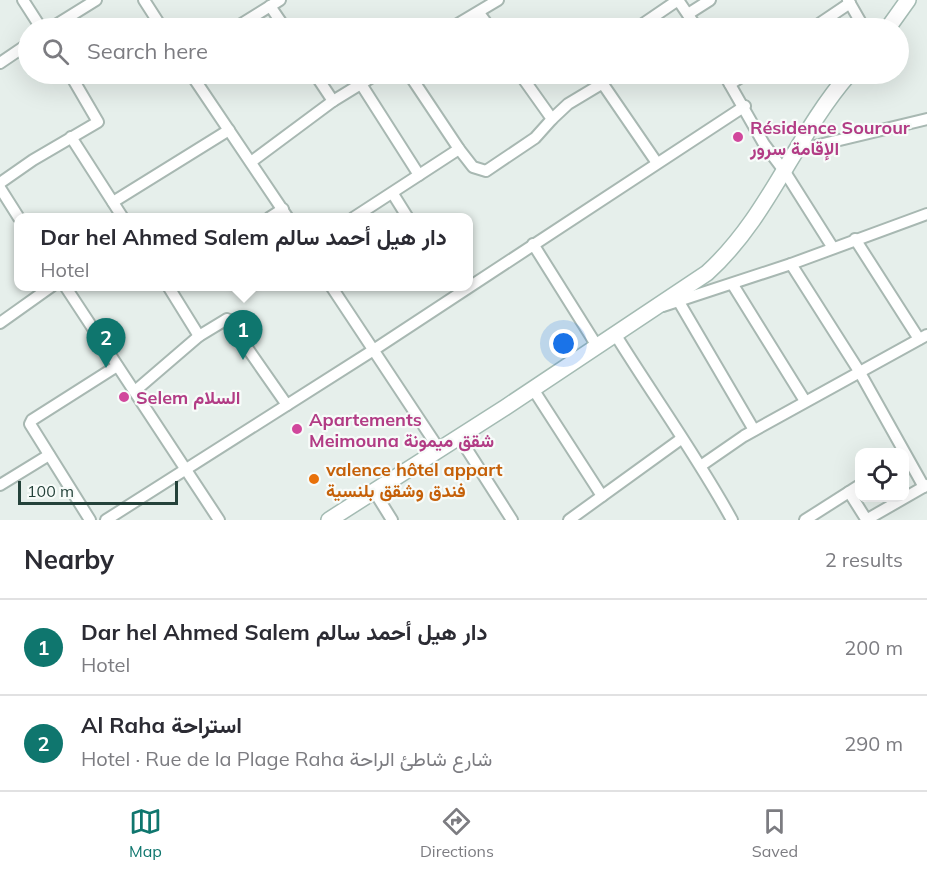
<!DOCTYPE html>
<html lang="en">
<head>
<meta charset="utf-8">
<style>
  :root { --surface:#fff; --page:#f2f2f3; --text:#2b2b33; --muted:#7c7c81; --line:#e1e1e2; --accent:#0f766e }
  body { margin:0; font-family:Mulish,Vazirmatn,sans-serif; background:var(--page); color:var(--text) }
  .controls { position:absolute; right:18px; bottom:18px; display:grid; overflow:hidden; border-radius:12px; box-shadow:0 6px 24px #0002 }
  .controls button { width:54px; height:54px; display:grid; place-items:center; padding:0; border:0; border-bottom:2px solid var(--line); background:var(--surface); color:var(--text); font:30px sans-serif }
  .scale { position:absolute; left:18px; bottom:15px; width:160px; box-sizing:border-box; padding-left:6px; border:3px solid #24423a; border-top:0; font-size:16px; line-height:21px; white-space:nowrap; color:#24423a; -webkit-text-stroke:4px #f7fbf9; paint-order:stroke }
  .you { position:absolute; left:564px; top:344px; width:21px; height:21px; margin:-15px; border:4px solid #fff; border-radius:50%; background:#1a73e8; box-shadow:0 0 0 9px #1a73e833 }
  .badge { display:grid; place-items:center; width:39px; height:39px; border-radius:50%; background:var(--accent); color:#fff; font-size:20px; font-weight:700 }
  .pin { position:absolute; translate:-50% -50px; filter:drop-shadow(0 2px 3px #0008) }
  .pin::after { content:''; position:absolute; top:32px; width:21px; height:18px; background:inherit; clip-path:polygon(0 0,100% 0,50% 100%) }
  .popup { position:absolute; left:14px; top:213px; width:459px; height:78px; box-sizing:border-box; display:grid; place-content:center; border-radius:12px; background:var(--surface); filter:drop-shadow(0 2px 4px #0005); font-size:20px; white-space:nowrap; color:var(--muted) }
  .popup b { font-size:22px; color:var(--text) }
  .popup::after { content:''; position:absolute; left:50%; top:100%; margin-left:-12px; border:12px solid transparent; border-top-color:var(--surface) }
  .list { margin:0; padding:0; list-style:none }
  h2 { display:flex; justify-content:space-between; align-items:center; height:78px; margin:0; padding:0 24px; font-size:26px }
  h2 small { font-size:20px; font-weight:400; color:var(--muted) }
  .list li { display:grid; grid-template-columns:39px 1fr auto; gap:18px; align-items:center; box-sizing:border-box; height:96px; padding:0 24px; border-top:2px solid var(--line) }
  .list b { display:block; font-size:22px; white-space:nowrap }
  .list p { margin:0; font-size:20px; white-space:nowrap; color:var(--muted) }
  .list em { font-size:20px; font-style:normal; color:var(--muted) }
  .icon { flex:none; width:33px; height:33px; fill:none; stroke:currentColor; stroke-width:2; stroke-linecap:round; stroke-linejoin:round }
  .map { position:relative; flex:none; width:927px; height:520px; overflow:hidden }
  .search { position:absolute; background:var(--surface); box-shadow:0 6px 24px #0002; left:18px; right:18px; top:18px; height:66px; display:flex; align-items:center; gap:15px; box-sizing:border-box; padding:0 21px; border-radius:33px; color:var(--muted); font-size:22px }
  .sheet { height:270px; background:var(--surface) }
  nav { display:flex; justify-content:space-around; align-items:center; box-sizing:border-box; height:84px; border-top:2px solid var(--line); background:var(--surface); font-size:16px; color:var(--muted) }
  nav a { display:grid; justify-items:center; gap:3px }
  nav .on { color:var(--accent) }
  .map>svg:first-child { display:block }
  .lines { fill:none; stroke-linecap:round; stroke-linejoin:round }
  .street-casing { stroke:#a8b8b2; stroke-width:14 }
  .secondary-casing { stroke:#a4bbb3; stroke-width:18 }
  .street { stroke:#fff; stroke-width:10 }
  .secondary { stroke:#fff; stroke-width:15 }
  .hotel-dot { fill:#d1479c; stroke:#f7fbf9; stroke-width:2 }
  .food-dot { fill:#e8710a; stroke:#f7fbf9; stroke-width:2 }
  .labels { text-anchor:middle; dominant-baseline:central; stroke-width:4.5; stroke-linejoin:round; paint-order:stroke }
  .hotel-label { font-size:18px; font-weight:bold; fill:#b23c85; stroke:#f7fbf9; text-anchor:start }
  .food-label { font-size:18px; font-weight:bold; fill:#c56008; stroke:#f7fbf9; text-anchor:start }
</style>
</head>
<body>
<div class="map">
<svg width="927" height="520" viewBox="0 0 927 520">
  <rect width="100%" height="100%" fill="#e6efeb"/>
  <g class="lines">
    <g class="street-casing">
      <g id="street">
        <path d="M23,0L41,28"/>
        <path d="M144,0L162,28"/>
        <path d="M848,0L864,28"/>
        <path d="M270,6L285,28"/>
        <path d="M479,13L490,28"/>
        <path d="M688,14L710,0"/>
        <path d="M51,28L96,0"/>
        <path d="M235,28L280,0"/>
        <path d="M451,28L498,0"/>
        <path d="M637,28L678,0L697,28"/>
        <path d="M813,28L850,3"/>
        <path d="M0,63L28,44"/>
        <path d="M191,74L288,218"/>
        <path d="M315,74L333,101"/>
        <path d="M409,74L459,149L473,167L486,171L535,138L552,119L520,74"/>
        <path d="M596,74L657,163"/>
        <path d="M724,74L764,144L785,172L833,248"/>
        <path d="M361,84L419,175"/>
        <path d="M730,84L746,74"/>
        <path d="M552,119L568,104L603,83"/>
        <path d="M71,137L123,218"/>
        <path d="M798,150L927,119"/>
        <path d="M251,162L333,101L377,74"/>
        <path d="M0,183L33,160L98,122L70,74"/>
        <path d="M0,188L19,218"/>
        <path d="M393,194L408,218"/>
        <path d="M113,202L229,130"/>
        <path d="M269,218L283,209"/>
        <path d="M353,218L459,149"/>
        <path d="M855,239L919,339"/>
        <path d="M533,244L597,346"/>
        <path d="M791,264L859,371L924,487"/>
        <path d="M733,285L805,401"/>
        <path d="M65,286L219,520"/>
        <path d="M168,286L199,336"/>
        <path d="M331,286L439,449"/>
        <path d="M679,302L754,430"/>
        <path d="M663,306L791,264L927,214"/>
        <path d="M0,323L52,286"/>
        <path d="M615,334C654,397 697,456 732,520"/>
        <path d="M533,389L602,496"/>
        <path d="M135,391L199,336L227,319L287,405"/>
        <path d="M459,437L512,520"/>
        <path d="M702,465L744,436L927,335"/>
        <path d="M0,485L49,455"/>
        <path d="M374,491L392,520"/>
        <path d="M849,492L866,519"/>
        <path d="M90,520L30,424L32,420L117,366"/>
        <path d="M106,520L372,351L745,106"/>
        <path d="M569,520L681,439"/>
        <path d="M805,520L860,485"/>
        <path d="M866,520L927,485"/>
      </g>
    </g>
    <g class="secondary-casing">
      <g id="secondary">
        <path d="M888,28L908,0"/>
        <path d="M329,520L506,407L707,273C769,217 795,136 849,74"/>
      </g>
    </g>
    <use href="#street" class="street"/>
    <use href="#secondary" class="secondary"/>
  </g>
  <g class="hotel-dot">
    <circle cx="738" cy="137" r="6"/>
    <circle cx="124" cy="397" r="6"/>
    <circle cx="297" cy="429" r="6"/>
  </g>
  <circle class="food-dot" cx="314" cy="479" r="6"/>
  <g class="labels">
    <g class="hotel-label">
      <text x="750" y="127">Résidence Sourour<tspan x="750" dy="21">الإقامة سرور</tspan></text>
      <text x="136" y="397">Selem السلام</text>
      <text x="309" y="419">Apartements<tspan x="309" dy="21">Meimouna شقق ميمونة</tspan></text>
    </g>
    <g class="food-label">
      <text x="326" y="469">valence hôtel appart<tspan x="326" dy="21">فندق وشقق بلنسية</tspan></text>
    </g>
  </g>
</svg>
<div class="controls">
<button><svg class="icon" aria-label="locate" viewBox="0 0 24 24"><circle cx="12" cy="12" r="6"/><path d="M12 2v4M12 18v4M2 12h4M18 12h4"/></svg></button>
</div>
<div class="scale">100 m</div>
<div class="you"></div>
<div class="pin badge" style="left:243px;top:360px">1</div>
<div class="popup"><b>Dar hel Ahmed Salem دار هيل أحمد سالم</b>Hotel</div>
<div class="pin badge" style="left:106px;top:368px">2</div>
<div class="search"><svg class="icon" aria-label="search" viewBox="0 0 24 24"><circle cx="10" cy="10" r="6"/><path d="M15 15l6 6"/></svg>Search here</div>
</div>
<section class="sheet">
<h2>Nearby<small>2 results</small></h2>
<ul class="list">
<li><span class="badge">1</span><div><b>Dar hel Ahmed Salem دار هيل أحمد سالم</b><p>Hotel</p></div><em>200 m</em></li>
<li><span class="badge">2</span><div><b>Al Raha استراحة</b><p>Hotel · Rue de la Plage Raha شارع شاطئ الراحة</p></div><em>290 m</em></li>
</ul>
</section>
<nav>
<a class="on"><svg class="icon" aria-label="map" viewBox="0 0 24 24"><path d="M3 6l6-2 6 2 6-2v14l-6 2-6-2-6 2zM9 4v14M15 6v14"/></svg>Map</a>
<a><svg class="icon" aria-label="directions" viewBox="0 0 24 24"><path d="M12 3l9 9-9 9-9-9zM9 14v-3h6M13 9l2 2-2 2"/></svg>Directions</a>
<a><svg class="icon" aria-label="saved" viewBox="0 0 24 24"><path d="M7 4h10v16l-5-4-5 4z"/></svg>Saved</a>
</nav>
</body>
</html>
